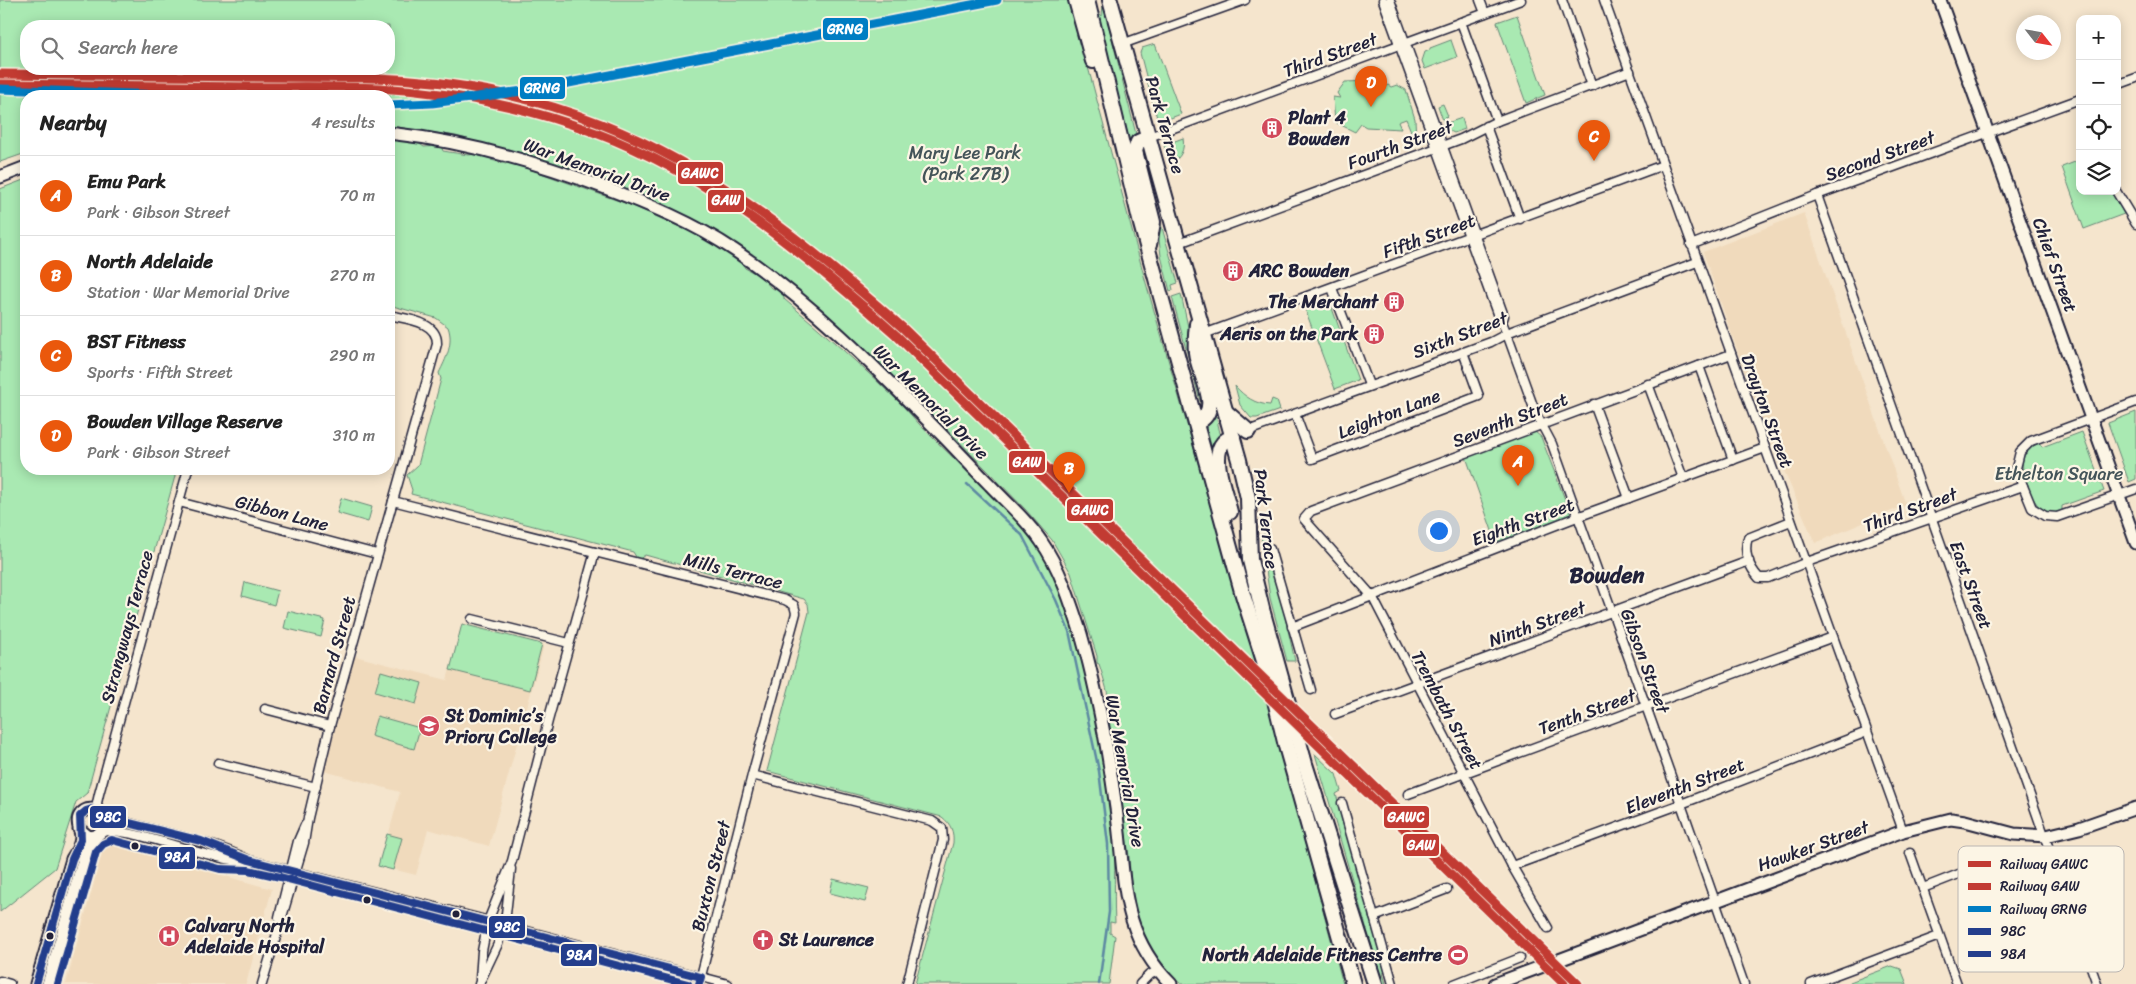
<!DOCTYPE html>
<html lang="en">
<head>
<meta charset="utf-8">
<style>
  :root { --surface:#fff; --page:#f2f2f2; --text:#222; --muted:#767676; --line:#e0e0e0; --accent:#ea580c }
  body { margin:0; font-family:Sriracha,sans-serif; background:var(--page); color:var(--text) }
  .controls { position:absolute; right:15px; top:15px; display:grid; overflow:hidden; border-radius:10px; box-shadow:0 2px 12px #0003 }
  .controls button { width:45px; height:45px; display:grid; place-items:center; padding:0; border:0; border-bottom:1px solid var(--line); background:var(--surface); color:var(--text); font:25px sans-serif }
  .compass { position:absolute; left:2016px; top:15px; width:45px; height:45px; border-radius:50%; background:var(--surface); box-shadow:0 2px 12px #0003; rotate:121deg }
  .you { position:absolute; left:1438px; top:530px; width:18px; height:18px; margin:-12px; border:4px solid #fff; border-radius:50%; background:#1a73e8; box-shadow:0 0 0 8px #1a73e833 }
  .badge { display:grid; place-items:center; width:32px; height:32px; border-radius:50%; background:var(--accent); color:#fff; font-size:16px; font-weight:700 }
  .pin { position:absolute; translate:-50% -41px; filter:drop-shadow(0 1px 2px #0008) }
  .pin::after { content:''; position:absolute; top:26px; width:18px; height:15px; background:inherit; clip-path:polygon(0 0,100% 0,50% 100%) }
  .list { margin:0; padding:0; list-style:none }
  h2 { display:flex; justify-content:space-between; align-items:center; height:65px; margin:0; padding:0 20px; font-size:21px }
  h2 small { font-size:16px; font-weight:400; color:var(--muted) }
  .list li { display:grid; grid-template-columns:32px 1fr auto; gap:15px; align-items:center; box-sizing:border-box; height:80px; padding:0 20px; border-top:1px solid var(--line) }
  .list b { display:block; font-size:19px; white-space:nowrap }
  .list p { margin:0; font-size:16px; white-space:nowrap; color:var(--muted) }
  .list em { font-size:16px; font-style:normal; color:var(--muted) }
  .icon { flex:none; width:28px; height:28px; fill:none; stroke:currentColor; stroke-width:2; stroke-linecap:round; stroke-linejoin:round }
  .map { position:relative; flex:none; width:2136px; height:984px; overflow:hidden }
  .search { position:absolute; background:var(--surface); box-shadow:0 2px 12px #0003; left:20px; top:20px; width:375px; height:55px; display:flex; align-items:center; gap:12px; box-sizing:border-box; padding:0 18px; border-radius:20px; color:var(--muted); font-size:19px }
  .panel { position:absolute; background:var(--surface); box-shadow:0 2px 12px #0003; left:20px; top:90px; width:375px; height:385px; border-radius:20px }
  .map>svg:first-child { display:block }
  .built { fill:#f0dabc }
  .green { fill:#a9e9b2; stroke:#668676; fill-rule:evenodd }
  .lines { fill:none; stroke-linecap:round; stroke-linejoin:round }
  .stream { stroke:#5d89a2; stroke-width:2.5 }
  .street-casing { stroke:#22223b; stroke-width:11 }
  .secondary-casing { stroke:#22223b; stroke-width:15 }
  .highway-casing { stroke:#22223b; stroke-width:18 }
  .street { stroke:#fcf5e5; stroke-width:8 }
  .secondary { stroke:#fcf5e5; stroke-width:11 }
  .highway { stroke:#fcf5e5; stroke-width:14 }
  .bus-1-casing { stroke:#fcf5e5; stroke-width:11 }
  .bus-2-casing { stroke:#fcf5e5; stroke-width:11 }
  .bus-1 { stroke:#243e8c; stroke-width:8 }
  .bus-2 { stroke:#243e8c; stroke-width:8 }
  .rail-1-casing { stroke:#fcf5e5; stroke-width:12 }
  .rail-2-casing { stroke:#fcf5e5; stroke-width:12 }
  .rail-3-casing { stroke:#fcf5e5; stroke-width:12 }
  .rail-1 { stroke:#c23b33; stroke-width:9 }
  .rail-2 { stroke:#c23b33; stroke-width:9 }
  .rail-3 { stroke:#007dc3; stroke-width:9 }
  .bus-dot { fill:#22223b; stroke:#fcf5e5; stroke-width:2 }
  .labels { text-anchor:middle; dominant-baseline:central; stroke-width:4.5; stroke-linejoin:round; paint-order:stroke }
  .street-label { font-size:18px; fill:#22223b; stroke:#fcf5e5 }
  .poi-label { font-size:18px; font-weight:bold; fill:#22223b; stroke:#fcf5e5; text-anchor:start }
  .park-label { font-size:18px; fill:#445459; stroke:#fcf5e5 }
  .district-label { font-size:22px; font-weight:bold; fill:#22223b; stroke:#fcf5e5 }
  .key { fill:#fcf5e5; stroke:#bbb6b2; stroke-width:1 }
  .key-label { font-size:14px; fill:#22223b }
  .line-badge { stroke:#fcf5e5; stroke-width:2 }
  .badge-label { font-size:14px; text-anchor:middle; font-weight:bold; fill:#fff }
</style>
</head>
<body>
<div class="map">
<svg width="2136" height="984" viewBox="0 0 2136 984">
  <rect width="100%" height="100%" fill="#f5e5cd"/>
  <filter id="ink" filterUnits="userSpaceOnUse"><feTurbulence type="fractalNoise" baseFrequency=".02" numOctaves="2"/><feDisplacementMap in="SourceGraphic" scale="10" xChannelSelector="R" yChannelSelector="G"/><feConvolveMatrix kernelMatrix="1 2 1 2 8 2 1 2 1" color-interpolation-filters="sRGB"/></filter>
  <g filter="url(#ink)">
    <g class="built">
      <path d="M1804,213L1906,505L1815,543L1759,412L1703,252Z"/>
      <path d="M462,623L544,645L489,846L428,829L416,875L380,866L400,792L324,771L355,656L447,680Z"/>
      <path d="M105,843L272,889L246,984H66Z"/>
    </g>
    <g class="green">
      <path d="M0,0H1070L1146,283L1264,691L1343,984H1181L1163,969L1154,956L1142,933L1132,903L1129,856L1109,719C1112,701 1104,680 1099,664L1097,663V656L1071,573L1052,540L1025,509L943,425L929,414L842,330L686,217L627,190L553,163L456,136L389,126V96H26V153L0,162ZM26,26H389V69H26Z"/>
      <path d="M1103,3L1137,138L1131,146L1094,7L1102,16Z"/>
      <path d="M1517,15L1545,95L1526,103L1497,22Z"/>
      <path d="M1451,40L1457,57L1425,69L1422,61L1425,52L1430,50V48Z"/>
      <path d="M1155,44L1181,114L1163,121L1157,118L1140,53L1142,48Z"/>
      <path d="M1372,81L1374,85H1378L1380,89L1388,85L1391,87L1397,85L1406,90L1415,119L1416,140L1410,142L1411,131L1406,119L1398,122L1401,129L1366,127L1361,124L1355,132L1335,122L1333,97L1340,98L1337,93L1345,82Z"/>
      <path d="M1443,104L1448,116L1445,117L1447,123L1462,118L1465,129L1454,133L1446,129L1438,106Z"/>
      <path d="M408,136L424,147L441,146L443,151L468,155L486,153L496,156L491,160L506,164L507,161L633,206L713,242L741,261L745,268L762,277L771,288L784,292V299C823,332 862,366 899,402C910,413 919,425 930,435C956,461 983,485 1008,512C1020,523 1032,535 1040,549C1070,599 1082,657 1094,713C1101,748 1108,783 1112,817C1117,853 1113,888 1115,923L1110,922V933L1115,936L1109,984H915L953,843C954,832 951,824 942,817L767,771L809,612L808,604L804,599L645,555L638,560L633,552L411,494L412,490L407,475L418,465L441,379L439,373C446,359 454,343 448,327L436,318L389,305V137Z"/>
      <path d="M1183,138C1185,149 1181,159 1170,163L1164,145Z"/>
      <path d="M2080,160V191H2111L2124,214L2084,229L2062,167Z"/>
      <path d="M26,179V469H177L87,793L76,802L55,868L0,912V189Z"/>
      <path d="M1154,200L1178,283L1172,285L1173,290L1170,291L1161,256Z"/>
      <path d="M1181,294L1205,407L1202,408L1172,297Z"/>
      <path d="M1329,300L1358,380L1335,389L1305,309Z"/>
      <path d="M1235,386C1245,397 1255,404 1270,405L1272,399L1277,401L1280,410L1257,418H1251L1240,405Z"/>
      <path d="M1215,412L1221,437L1212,450L1206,425L1211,420Z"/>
      <path d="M2136,412V479L2129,482L2108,423Z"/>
      <path d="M1535,432L1541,437L1571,515L1496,542L1466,457L1526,434Z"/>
      <path d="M2082,432L2104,491L2062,506V511C2057,512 2052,514 2047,512C2033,508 2020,473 2023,460C2025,451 2031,447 2039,443L2042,447Z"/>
      <path d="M341,498L372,507L368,522L337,513Z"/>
      <path d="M1266,533L1295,661H1287L1270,598L1261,535Z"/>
      <path d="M245,582L278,591L274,605L242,596Z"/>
      <path d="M288,611L325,620L321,637L284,628Z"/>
      <path d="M462,624L542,644L530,690L450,670Z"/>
      <path d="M381,671L422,683L416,704L375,692Z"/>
      <path d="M377,716L420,728L414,749L371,736Z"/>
      <path d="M1315,754L1336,774L1341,791L1336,794L1385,972L1383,973L1386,984H1383Z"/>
      <path d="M387,834L402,838L393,870L378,866Z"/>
      <path d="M833,879L869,888L865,902L830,893Z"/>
      <path d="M1892,966L1901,969L1907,984H1850V982Z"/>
    </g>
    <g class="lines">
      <path class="stream" d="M967,484L1022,535L1056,600L1069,631L1099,771L1108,844L1109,912L1099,984"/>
      <g class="street-casing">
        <g id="street">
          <path d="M1383,0L1499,319L1502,322L1507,334L1536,414L1552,444L1681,804L1744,984"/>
          <path d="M1390,0L1504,316L1502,322"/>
          <path d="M1480,0L1485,13"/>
          <path d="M1562,0L1592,86"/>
          <path d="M1604,0L1903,831"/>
          <path d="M1461,22L1497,121"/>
          <path d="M1122,44L1245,0"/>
          <path d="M2117,85L2136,78"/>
          <path d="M1486,126L1520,219"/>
          <path d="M1149,137L1521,0"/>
          <path d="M2116,191L2136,224"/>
          <path d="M1817,195L2097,984"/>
          <path d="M1179,243L1461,139L1497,121L1630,71"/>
          <path d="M1691,245L1817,195L2080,99"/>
          <path d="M1332,288L1369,385"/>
          <path d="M389,315C406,319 438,321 437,344L393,501L785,600L794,605L796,613L752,775L932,821L942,828L943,840L907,984"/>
          <path d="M1204,334L1663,165"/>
          <path d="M1699,366L1733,460"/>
          <path d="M1648,384L1683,478"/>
          <path d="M2136,402L2031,441L2020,452L2016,468L2023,486L2032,508L2045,516L2057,517L2136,489"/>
          <path d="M1594,404L1629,498"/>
          <path d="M1295,414L1312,459L1479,396L1463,352"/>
          <path d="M1245,432L1491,342L1512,331L1697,262"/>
          <path d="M179,502L377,554"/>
          <path d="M1791,521L1748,538C1743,552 1749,567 1759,578H1768L1807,562L2023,486"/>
          <path d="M1270,549L1311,690"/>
          <path d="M472,619L569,643"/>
          <path d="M1292,627L1569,520L1765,448"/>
          <path d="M265,709L330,726"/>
          <path d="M1335,714L1749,561"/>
          <path d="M218,763L316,787"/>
          <path d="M1408,794L1833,637"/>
          <path d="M1342,803L1393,984"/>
          <path d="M99,812L97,803L99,794L188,469"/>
          <path d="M103,815C151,832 203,837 249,860L478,918L728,984"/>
          <path d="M101,833C119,822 215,863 247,861"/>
          <path d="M1910,853L1957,984"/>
          <path d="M1512,866L1681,804L1867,732"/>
          <path d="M1923,888L2010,854"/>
          <path d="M279,917L298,841L305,825"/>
          <path d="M1374,917L1447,889"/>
          <path d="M1548,928L1512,866L1372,596L1304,519L1311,511L1731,354"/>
          <path d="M480,979L482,951L488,921L512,861L548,721L595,552"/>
          <path d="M0,981L10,984"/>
          <path d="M262,984L304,843L308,818L330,726L393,501"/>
          <path d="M479,984L498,944L506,914L511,869"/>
          <path d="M699,984L752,775"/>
          <path d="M1140,984L1149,975L1158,971"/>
          <path d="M1454,984L1520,958"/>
          <path d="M1811,984L1939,936"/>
        </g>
      </g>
      <g class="secondary-casing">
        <g id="secondary">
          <path d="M1940,0L2136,543"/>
          <path d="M389,133C462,141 534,161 603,187C648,204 694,223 734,250C809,300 874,366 937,430C955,448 972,467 990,485C1007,503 1027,520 1041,541C1060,568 1071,603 1081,634C1097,690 1108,750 1116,808C1126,876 1118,931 1171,984"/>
          <path d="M0,177L26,167"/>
          <path d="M36,984L72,859C76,853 81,845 81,837C81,830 76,824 79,817C85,805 99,808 105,819L103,830L96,836L89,837L79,829"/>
          <path d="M48,984L87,848L96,836"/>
          <path d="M1495,984L1903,831L1951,819L1965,821L2014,834L2046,836L2079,828L2136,808"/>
        </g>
      </g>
      <g class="highway-casing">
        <g id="highway">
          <path d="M1076,0L1093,61"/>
          <path d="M1087,0L1141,224L1243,595L1270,680L1286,746L1353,984"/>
          <path d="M1110,0L1239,460L1248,498L1250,560L1263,613L1305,764L1375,984"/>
          <path d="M1149,245L1153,222L1135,151L1138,142L1149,137"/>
          <path d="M1226,412L1248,431"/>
          <path d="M1196,423C1225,411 1198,374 1196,352C1195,343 1196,333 1197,324"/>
          <path d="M1230,512C1226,495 1210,457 1223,443C1225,440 1230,438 1233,437"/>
        </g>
      </g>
      <use href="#street" class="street"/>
      <use href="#secondary" class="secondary"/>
      <use href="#highway" class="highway"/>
      <g class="bus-1-casing">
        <path id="bus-1" d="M36,984L72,859L81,840L80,816L86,811L92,809L113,819L201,841L249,860L701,977L699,984"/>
      </g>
      <g class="bus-2-casing">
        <path id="bus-2" d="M58,984L96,852L103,844L112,840L220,869L248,870L280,877L688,984"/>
      </g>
      <use href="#bus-1" class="bus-1"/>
      <use href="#bus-2" class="bus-2"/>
      <g class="rail-1-casing">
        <path id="rail-1" d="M0,74C83,75 166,76 249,77C292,77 334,77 377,78C452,80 531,96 601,124C716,169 811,247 903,328L1578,984"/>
      </g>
      <g class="rail-2-casing">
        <path id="rail-2" d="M0,84C82,85 165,86 247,87C291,87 335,86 379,88C452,92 527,107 596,133C711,176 806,255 896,335L1564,984"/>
      </g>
      <g class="rail-3-casing">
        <g id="rail-3">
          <path d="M0,89L187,96"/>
          <path d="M389,105L432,103L538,89L997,0"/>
        </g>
      </g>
      <use href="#rail-1" class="rail-1"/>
      <use href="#rail-2" class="rail-2"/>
      <use href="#rail-3" class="rail-3"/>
    </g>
  </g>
  <defs>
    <g id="building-disc" transform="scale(1.125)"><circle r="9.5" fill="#d1495b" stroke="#fcf5e5"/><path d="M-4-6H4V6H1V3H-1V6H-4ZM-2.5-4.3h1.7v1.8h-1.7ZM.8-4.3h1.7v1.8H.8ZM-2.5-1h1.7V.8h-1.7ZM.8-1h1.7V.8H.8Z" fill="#fff"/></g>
    <g id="school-disc" transform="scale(1.125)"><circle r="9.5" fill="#d1495b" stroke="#fcf5e5"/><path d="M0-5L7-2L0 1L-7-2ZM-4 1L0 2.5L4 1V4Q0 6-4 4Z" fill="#fff"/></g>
    <g id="hospital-disc" transform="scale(1.125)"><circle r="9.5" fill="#d1495b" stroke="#fcf5e5"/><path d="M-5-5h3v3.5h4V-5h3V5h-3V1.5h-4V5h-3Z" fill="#fff"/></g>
    <g id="church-disc" transform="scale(1.125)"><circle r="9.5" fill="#d1495b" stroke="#fcf5e5"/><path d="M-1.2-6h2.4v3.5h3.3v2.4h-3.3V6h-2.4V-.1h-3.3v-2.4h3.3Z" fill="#fff"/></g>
    <g id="stadium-disc" transform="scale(1.125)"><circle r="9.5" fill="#d1495b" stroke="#fcf5e5"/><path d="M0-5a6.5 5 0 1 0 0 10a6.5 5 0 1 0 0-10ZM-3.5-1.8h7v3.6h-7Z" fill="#fff"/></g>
  </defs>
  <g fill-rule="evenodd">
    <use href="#building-disc" x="1272" y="128"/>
    <use href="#building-disc" x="1233" y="271"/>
    <use href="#building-disc" x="1394" y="302"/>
    <use href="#building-disc" x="1374" y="334"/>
    <use href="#school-disc" x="429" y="726"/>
    <use href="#hospital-disc" x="169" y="936"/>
    <use href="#church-disc" x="763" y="940"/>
    <use href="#stadium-disc" x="1458" y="955"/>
  </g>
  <g class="bus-dot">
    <circle cx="135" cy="846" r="4.5"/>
    <circle cx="367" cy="900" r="4.5"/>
    <circle cx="456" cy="914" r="4.5"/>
    <circle cx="50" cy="936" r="4.5"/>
  </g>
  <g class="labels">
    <g class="street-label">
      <text transform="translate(1330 55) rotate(-20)">Third Street</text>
      <text transform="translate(1165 125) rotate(74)">Park Terrace</text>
      <text transform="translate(1400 145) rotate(-20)">Fourth Street</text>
      <text transform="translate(1880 156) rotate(-20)">Second Street</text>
      <text transform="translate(597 170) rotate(20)">War Memorial Drive</text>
      <text transform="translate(1429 236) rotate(-20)">Fifth Street</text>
      <text transform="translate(2055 265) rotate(70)">Chief Street</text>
      <text transform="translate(1460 335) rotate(-21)">Sixth Street</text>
      <text transform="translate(931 402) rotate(45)">War Memorial Drive</text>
      <text transform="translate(1767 411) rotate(70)">Drayton Street</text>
      <text transform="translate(1389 414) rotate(-21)">Leighton Lane</text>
      <text transform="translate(1510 420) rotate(-21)">Seventh Street</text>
      <text transform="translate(1910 510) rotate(-20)">Third Street</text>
      <text transform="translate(282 513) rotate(15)">Gibbon Lane</text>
      <text transform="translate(1266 519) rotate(83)">Park Terrace</text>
      <text transform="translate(1523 522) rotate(-20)">Eighth Street</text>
      <text transform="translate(733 571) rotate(14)">Mills Terrace</text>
      <text transform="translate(1971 585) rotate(70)">East Street</text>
      <text transform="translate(1537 624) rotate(-20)">Ninth Street</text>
      <text transform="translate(127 627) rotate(-75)">Strangways Terrace</text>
      <text transform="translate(334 655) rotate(-75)">Barnard Street</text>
      <text transform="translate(1645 661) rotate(70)">Gibson Street</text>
      <text transform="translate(1447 710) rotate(62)">Trembath Street</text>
      <text transform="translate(1587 712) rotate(-20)">Tenth Street</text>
      <text transform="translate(1125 771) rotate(80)">War Memorial Drive</text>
      <text transform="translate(1685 786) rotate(-21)">Eleventh Street</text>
      <text transform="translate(1813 846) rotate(-20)">Hawker Street</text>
      <text transform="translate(711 876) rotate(-76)">Buxton Street</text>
    </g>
    <g class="poi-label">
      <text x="1288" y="118">Plant 4<tspan x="1288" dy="21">Bowden</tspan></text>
      <text x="1249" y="271">ARC Bowden</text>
      <text x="1378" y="302" text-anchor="end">The Merchant</text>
      <text x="1358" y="334" text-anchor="end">Aeris on the Park</text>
      <text x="445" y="716">St Dominic’s<tspan x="445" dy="21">Priory College</tspan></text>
      <text x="185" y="926">Calvary North<tspan x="185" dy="21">Adelaide Hospital</tspan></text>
      <text x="779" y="940">St Laurence</text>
      <text x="1442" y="955" text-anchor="end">North Adelaide Fitness Centre</text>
    </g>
    <g class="park-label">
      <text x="965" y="153">Mary Lee Park<tspan x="965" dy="21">(Park 27B)</tspan></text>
      <text x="2059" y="474">Ethelton Square</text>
    </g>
    <g class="district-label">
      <text x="1607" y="575">Bowden</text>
    </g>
  </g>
  <rect x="1958" y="846" width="166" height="126" rx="8" class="key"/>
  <rect x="1968" y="861" width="23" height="6" fill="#c23b33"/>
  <rect x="1968" y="883" width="23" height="7" fill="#c23b33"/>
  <rect x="1968" y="906" width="23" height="6" fill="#007dc3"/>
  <rect x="1968" y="928" width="23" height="7" fill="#243e8c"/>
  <rect x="1968" y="951" width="23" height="6" fill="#243e8c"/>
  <g class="key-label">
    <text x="2000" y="869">Railway GAWC</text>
    <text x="2000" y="891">Railway GAW</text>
    <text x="2000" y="914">Railway GRNG</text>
    <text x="2000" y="936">98C</text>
    <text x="2000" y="959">98A</text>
  </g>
  <g class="line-badge">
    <rect x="822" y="17" width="47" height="24" rx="5" fill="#007dc3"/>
    <rect x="519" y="76" width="47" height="24" rx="5" fill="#007dc3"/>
    <rect x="677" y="161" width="47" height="24" rx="5" fill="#c23b33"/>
    <rect x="707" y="189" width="38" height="24" rx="5" fill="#c23b33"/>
    <rect x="1008" y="450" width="38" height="24" rx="5" fill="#c23b33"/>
    <rect x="1066" y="498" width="48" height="24" rx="5" fill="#c23b33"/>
    <rect x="89" y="805" width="38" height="24" rx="5" fill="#243e8c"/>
    <rect x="1383" y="805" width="47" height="24" rx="5" fill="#c23b33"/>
    <rect x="1402" y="833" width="38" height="24" rx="5" fill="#c23b33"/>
    <rect x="158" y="846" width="38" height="24" rx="5" fill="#243e8c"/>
    <rect x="488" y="915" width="38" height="24" rx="5" fill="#243e8c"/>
    <rect x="560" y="943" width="38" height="24" rx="5" fill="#243e8c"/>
  </g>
  <g class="badge-label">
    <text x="845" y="34">GRNG</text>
    <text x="542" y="93">GRNG</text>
    <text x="700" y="178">GAWC</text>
    <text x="726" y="205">GAW</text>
    <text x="1027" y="467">GAW</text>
    <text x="1090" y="515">GAWC</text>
    <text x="108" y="822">98C</text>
    <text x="1406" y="822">GAWC</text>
    <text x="1421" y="850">GAW</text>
    <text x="177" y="862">98A</text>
    <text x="507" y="932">98C</text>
    <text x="579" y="960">98A</text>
  </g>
</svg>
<div class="controls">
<button>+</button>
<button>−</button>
<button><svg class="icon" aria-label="locate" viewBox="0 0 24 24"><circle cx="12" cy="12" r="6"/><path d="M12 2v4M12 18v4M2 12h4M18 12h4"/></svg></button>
<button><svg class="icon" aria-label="layers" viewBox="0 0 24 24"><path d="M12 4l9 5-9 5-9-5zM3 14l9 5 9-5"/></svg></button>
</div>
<svg class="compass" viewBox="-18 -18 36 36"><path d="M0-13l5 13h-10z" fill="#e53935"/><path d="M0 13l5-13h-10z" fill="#767676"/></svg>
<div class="you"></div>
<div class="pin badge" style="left:1518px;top:486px">A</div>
<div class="pin badge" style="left:1069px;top:493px">B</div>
<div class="pin badge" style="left:1594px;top:161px">C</div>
<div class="pin badge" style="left:1371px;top:107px">D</div>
<div class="search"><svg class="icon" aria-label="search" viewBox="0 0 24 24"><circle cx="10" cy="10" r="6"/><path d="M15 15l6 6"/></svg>Search here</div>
<section class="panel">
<h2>Nearby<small>4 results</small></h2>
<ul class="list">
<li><span class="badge">A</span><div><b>Emu Park</b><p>Park · Gibson Street</p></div><em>70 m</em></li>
<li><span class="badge">B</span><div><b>North Adelaide</b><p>Station · War Memorial Drive</p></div><em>270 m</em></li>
<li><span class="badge">C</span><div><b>BST Fitness</b><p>Sports · Fifth Street</p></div><em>290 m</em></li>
<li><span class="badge">D</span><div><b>Bowden Village Reserve</b><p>Park · Gibson Street</p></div><em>310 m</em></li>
</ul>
</section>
</div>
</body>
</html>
